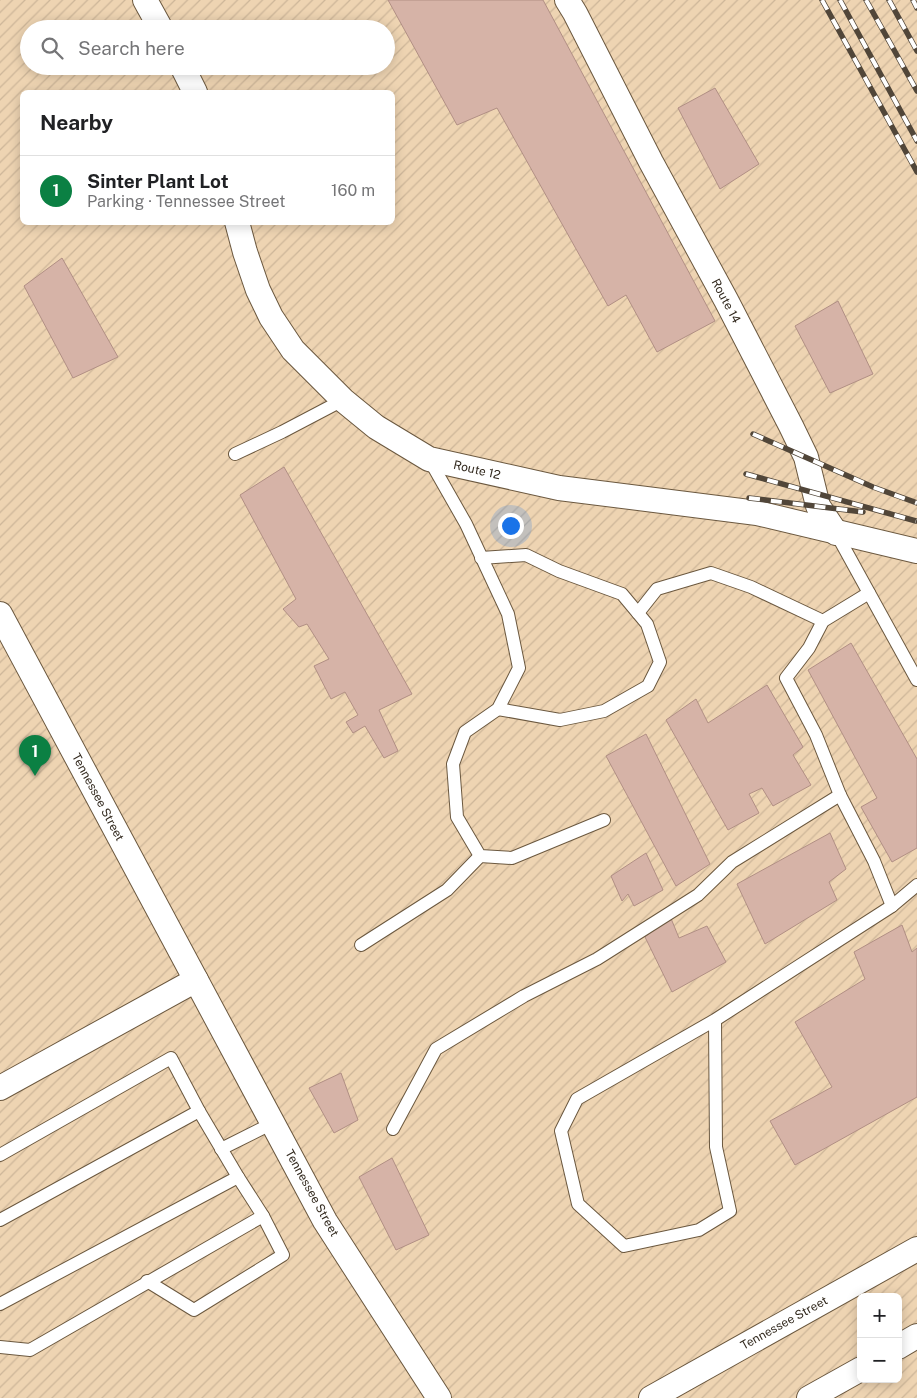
<!DOCTYPE html>
<html lang="en">
<head>
<meta charset="utf-8">
<style>
  :root { --surface:#fff; --page:#f6f6f6; --text:#202124; --muted:#757577; --line:#e0e0e0; --accent:#0b8043 }
  body { margin:0; font-family:"Public Sans",sans-serif; background:var(--page); color:var(--text) }
  .controls { position:absolute; right:15px; bottom:15px; display:grid; overflow:hidden; border-radius:8px; box-shadow:0 2px 12px #0003 }
  .controls button { width:45px; height:45px; display:grid; place-items:center; padding:0; border:0; border-bottom:1px solid var(--line); background:var(--surface); color:var(--text); font:25px sans-serif }
  .you { position:absolute; left:510px; top:525px; width:18px; height:18px; margin:-12px; border:4px solid #fff; border-radius:50%; background:#1a73e8; box-shadow:0 0 0 8px #1a73e833 }
  .badge { display:grid; place-items:center; width:32px; height:32px; border-radius:50%; background:var(--accent); color:#fff; font-size:16px; font-weight:700 }
  .pin { position:absolute; translate:-50% -41px; filter:drop-shadow(0 1px 2px #0008) }
  .pin::after { content:''; position:absolute; top:26px; width:18px; height:15px; background:inherit; clip-path:polygon(0 0,100% 0,50% 100%) }
  .list { margin:0; padding:0; list-style:none }
  h2 { display:flex; justify-content:space-between; align-items:center; height:65px; margin:0; padding:0 20px; font-size:21px }
  h2 small { font-size:16px; font-weight:400; color:var(--muted) }
  .list li { display:grid; grid-template-columns:32px 1fr auto; gap:15px; align-items:center; box-sizing:border-box; height:70px; padding:0 20px; border-top:1px solid var(--line) }
  .list b { display:block; font-size:19px; white-space:nowrap }
  .list p { margin:0; font-size:16px; white-space:nowrap; color:var(--muted) }
  .list em { font-size:16px; font-style:normal; color:var(--muted) }
  .icon { flex:none; width:28px; height:28px; fill:none; stroke:currentColor; stroke-width:2; stroke-linecap:round; stroke-linejoin:round }
  .map { position:relative; flex:none; width:917px; height:1398px; overflow:hidden }
  .search { position:absolute; background:var(--surface); box-shadow:0 2px 12px #0003; left:20px; top:20px; width:375px; height:55px; display:flex; align-items:center; gap:12px; box-sizing:border-box; padding:0 18px; border-radius:28px; color:var(--muted); font-size:19px }
  .panel { position:absolute; background:var(--surface); box-shadow:0 2px 12px #0003; left:20px; top:90px; width:375px; height:135px; border-radius:8px }
  .map>svg:first-child { display:block }
  .industrial { fill:url(#industrial-furrows); fill-rule:evenodd }
  .building { fill:#d6b3a7; stroke:#b18f84 }
  .lines { fill:none; stroke-linecap:round; stroke-linejoin:round }
  .service-casing { stroke:#6b583f; stroke-width:14 }
  .minor-casing { stroke:#6b583f; stroke-width:26 }
  .service { stroke:#fff; stroke-width:12 }
  .minor { stroke:#fff; stroke-width:24 }
  .rail-casing { stroke:#514639; stroke-width:5.5 }
  .rail { stroke:#fff; stroke-width:4; stroke-dasharray:11; stroke-linecap:butt }
  .labels { text-anchor:middle; dominant-baseline:central; stroke-width:4; stroke-linejoin:round; paint-order:stroke }
  .street-label { font-size:12px; fill:#332a1f; stroke:#fff }
</style>
</head>
<body>
<div class="map">
<svg width="917" height="1398" viewBox="0 0 917 1398">
  <defs>
    <pattern id="industrial-furrows" width="10" height="10" patternUnits="userSpaceOnUse" patternTransform="scale(1.25)"><rect width="10" height="10" fill="#eed4b2"/><path d="M-1 1l2-2M0 10L10 0M9 11l2-2" fill="none" stroke="#cdb699"/></pattern>
  </defs>
  <rect width="100%" height="100%" fill="#f5dfc3"/>
  <path class="industrial" d="M0,0H917V1398H0ZM29,29H386V66H29ZM22,92H392V222H22ZM861,1297H898V1379H861Z"/>
  <g class="building">
    <path d="M388,0H543L715,321L657,352L626,295L608,306L497,108L457,125Z"/>
    <path d="M715,88L759,164L720,189L678,108Z"/>
    <path d="M62,258L118,357L73,378L24,286Z"/>
    <path d="M838,301L873,374L830,393L795,326Z"/>
    <path d="M284,467L412,694L379,710L398,751L384,758L365,726L353,733L346,722L358,715L345,692L331,699L314,666L329,659L307,624L299,627L283,609L296,599L240,495Z"/>
    <path d="M851,643L917,759V848L892,862L861,807L877,798L808,670Z"/>
    <path d="M767,685L803,747L793,755L811,785L773,806L762,788L749,794L759,813L728,830L666,720L696,699L708,723Z"/>
    <path d="M646,734L710,864L676,886L606,756Z"/>
    <path d="M830,833L846,869L829,882L837,900L765,944L737,884Z"/>
    <path d="M646,853L663,890L634,906L628,894L622,901L611,876Z"/>
    <path d="M670,916L679,938L707,926L726,962L672,992L645,937Z"/>
    <path d="M902,925L912,952L917,948V1097L795,1165L770,1121L832,1087L795,1022L865,979L854,952Z"/>
    <path d="M341,1073L358,1120L334,1133L309,1088Z"/>
    <path d="M392,1158L429,1235L396,1250L359,1177Z"/>
  </g>
  <g class="lines">
    <g class="service-casing">
      <g id="service">
        <path d="M235,454L282,432L343,400"/>
        <path d="M429,459L466,524L508,614L519,668L498,709L465,732L453,764L457,817L480,856L512,858L604,820"/>
        <path d="M836,533L917,680"/>
        <path d="M481,558L526,555L559,571L622,594L647,624L660,662L648,686L604,711L560,720L498,709"/>
        <path d="M638,613L657,589L711,573L751,587L823,621"/>
        <path d="M840,795L816,735L786,678L809,648L823,621L869,593"/>
        <path d="M361,945L447,890L480,856"/>
        <path d="M715,1020L716,1147L730,1211L699,1230L624,1246L578,1204L561,1131L577,1099L715,1020L892,906L917,885"/>
        <path d="M393,1129L436,1049L524,996L597,959L698,895L732,862L840,795L874,861L892,906"/>
        <path d="M221,1149L273,1123"/>
        <path d="M0,1155L171,1058L199,1111L0,1220"/>
        <path d="M147,1281L194,1310L283,1255L263,1216"/>
        <path d="M0,1304L238,1177L199,1111"/>
        <path d="M0,1347L30,1350L263,1216L238,1177"/>
      </g>
    </g>
    <g class="minor-casing">
      <g id="minor">
        <path d="M145,0L161,29"/>
        <path d="M567,0L575,13L651,162L726,300L791,426L806,457L818,506L836,533"/>
        <path d="M182,66L195,92"/>
        <path d="M237,222L245,252L258,290L271,317L293,350L343,400L376,427L429,459L559,488L757,513L917,551"/>
        <path d="M0,614L325,1221L439,1398"/>
        <path d="M0,1088L196,980"/>
        <path d="M898,1347L917,1336"/>
        <path d="M651,1398L917,1249"/>
        <path d="M809,1398L861,1369"/>
      </g>
    </g>
    <use href="#service" class="service"/>
    <use href="#minor" class="minor"/>
    <g class="rail-casing">
      <g id="rail">
        <path d="M822,0L917,172"/>
        <path d="M840,0L917,141"/>
        <path d="M866,0L917,91"/>
        <path d="M889,0L917,51"/>
        <path d="M913,0L917,8"/>
        <path d="M753,434L873,487L917,503"/>
        <path d="M746,474L916,521"/>
        <path d="M749,498L863,512"/>
      </g>
    </g>
    <use href="#rail" class="rail"/>
  </g>
  <g class="labels">
    <g class="street-label">
      <text transform="translate(726 301) rotate(62)">Route 14</text>
      <text transform="translate(477 470) rotate(13)">Route 12</text>
      <text transform="translate(98 797) rotate(62)">Tennessee Street</text>
      <text transform="translate(312 1193) rotate(61)">Tennessee Street</text>
      <text transform="translate(784 1323) rotate(-29)">Tennessee Street</text>
    </g>
  </g>
</svg>
<div class="controls">
<button>+</button>
<button>−</button>
</div>
<div class="you"></div>
<div class="pin badge" style="left:35px;top:776px">1</div>
<div class="search"><svg class="icon" aria-label="search" viewBox="0 0 24 24"><circle cx="10" cy="10" r="6"/><path d="M15 15l6 6"/></svg>Search here</div>
<section class="panel">
<h2>Nearby<small></small></h2>
<ul class="list">
<li><span class="badge">1</span><div><b>Sinter Plant Lot</b><p>Parking · Tennessee Street</p></div><em>160 m</em></li>
</ul>
</section>
</div>
</body>
</html>
